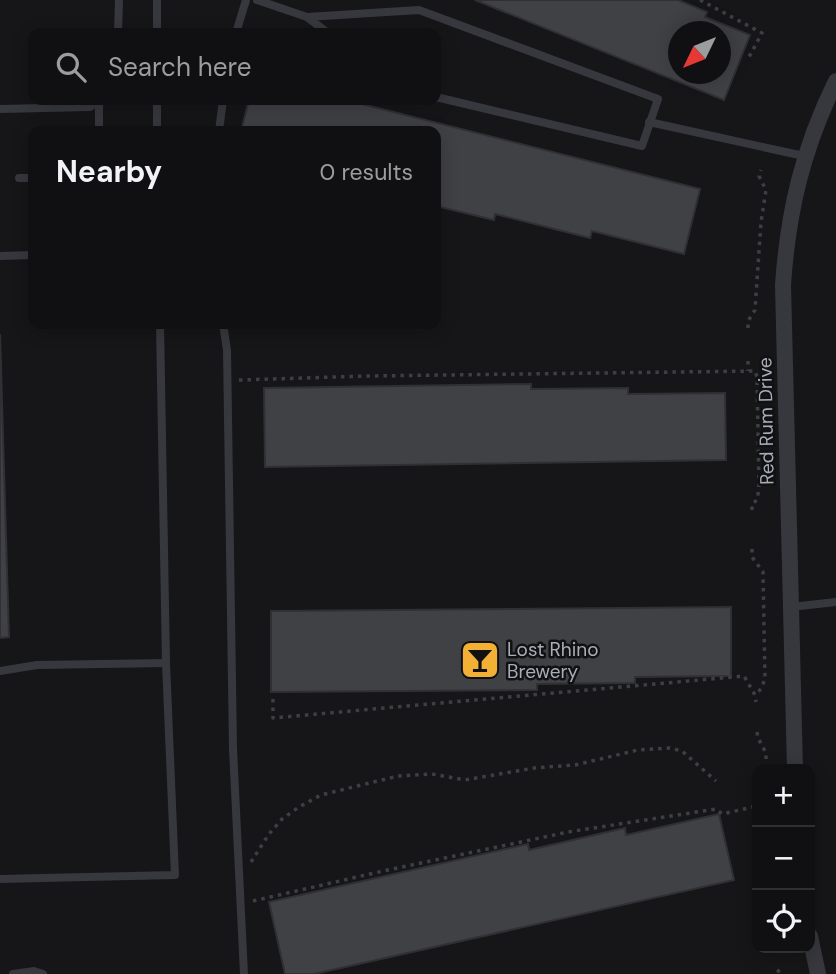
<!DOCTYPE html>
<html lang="en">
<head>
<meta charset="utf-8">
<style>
  :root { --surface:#101012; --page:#1e1e20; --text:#f1f3f6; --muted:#9c9d9f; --line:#303032 }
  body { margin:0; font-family:"DM Sans",sans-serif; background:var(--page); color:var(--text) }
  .controls { position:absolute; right:21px; bottom:21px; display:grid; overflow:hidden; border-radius:14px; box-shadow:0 4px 18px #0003 }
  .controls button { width:63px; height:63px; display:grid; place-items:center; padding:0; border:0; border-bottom:2px solid var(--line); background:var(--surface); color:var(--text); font:35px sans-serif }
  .compass { position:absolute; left:668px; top:21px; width:63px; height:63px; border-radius:50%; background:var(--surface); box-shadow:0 4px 18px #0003; rotate:227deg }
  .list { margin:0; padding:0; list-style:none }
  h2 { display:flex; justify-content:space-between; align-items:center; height:91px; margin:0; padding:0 28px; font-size:30px }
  h2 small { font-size:23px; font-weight:400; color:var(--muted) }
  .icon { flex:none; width:38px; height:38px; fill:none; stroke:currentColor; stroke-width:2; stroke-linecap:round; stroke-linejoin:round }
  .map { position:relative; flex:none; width:836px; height:974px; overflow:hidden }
  .search { position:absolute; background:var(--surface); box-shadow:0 4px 18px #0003; left:28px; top:28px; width:413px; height:77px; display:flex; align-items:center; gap:18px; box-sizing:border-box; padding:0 24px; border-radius:14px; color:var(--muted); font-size:26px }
  .panel { position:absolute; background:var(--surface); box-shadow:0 4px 18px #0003; left:28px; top:126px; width:413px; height:203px; border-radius:14px }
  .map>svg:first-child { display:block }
  .building { fill:#404145; stroke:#303034; stroke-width:2; fill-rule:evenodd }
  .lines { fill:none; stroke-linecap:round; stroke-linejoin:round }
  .path { stroke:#3d3f44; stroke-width:3.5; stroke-dasharray:3.5 5; stroke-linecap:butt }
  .service { stroke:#37383d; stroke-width:8 }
  .minor { stroke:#37383d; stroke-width:16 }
  .labels { text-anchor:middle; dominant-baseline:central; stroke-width:5; stroke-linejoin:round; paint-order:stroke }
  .street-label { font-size:19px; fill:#a8adb8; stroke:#111113 }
  .poi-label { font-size:19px; fill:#a8adb8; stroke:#111113; text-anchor:start }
</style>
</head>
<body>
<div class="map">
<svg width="836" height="974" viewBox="0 0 836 974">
  <rect width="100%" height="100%" fill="#161618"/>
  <g class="building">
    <path d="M475,0H678L707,12L705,17L750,35L724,100ZM678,32H720V74H678Z"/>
    <path d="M249,100H346L700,189L684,254L592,231L590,238L495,214L494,220L436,206V131H241Z"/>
    <path d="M0,334L9,637L0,638Z"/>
    <path d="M531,384V389L628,388V394L725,393L726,460L265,467L264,388Z"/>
    <path d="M731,607V676L635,677V683L537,684V690L271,692V611Z"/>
    <path d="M719,814L734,880L314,974H285L269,902L528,844L529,850L625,828L626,835Z"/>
  </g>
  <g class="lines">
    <g class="path">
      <path d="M700,0L762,33L749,57"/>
      <path d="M748,328V321L755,310L761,222L766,190L759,176L761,170"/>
      <path d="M748,361V371"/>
      <path d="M239,380L368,376L755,371L757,377L759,488L757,500L752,504V512"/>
      <path d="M752,549V557L763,572L765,679L761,689L755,695"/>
      <path d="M273,699V718L744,676L755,695L756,702"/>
      <path d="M757,732L758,738L766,753V769"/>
      <path d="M251,862L269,834L282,819L299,807L321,795L398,776L432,774L465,780L534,768L575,765L638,750L670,748L682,751L716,781"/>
      <path d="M253,901L383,871L568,832L716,809L722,814L757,806"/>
      <path d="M777,970L783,974"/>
    </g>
    <g class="service">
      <path d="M257,0L307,17"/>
      <path d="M118,33L119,0"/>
      <path d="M157,33V0"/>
      <path d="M236,33L246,0"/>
      <path d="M328,33L307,17L419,10L658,99L642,146L436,97"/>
      <path d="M157,100V131"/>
      <path d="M0,109L90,107L101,100"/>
      <path d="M649,122L804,156"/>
      <path d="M99,131V101"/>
      <path d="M219,131L223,100"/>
      <path d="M19,178H33"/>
      <path d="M0,256L33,255"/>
      <path d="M223,324L227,350L233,749L244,974"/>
      <path d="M791,607L836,602"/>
      <path d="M0,671L37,665L166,663"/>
      <path d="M0,879L175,875L166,663L160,324"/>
      <path d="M13,974L34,971L43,974"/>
    </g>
    <g class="minor">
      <path d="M795,769L783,285C788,211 803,148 836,81"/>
      <path d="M810,936L818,974"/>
    </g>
  </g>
  <defs>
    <g id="bar-square" transform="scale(2.0125)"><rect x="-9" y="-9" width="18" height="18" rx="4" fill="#f2b134" stroke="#111113"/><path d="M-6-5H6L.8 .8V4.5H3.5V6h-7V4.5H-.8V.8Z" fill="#111"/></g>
  </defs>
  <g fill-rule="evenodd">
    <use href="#bar-square" x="480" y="660"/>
  </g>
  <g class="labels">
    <g class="street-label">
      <text transform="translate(766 421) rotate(-91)">Red Rum Drive</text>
    </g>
    <g class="poi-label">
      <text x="507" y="649">Lost Rhino<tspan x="507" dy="22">Brewery</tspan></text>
    </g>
  </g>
</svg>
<div class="controls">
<button>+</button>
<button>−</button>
<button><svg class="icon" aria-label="locate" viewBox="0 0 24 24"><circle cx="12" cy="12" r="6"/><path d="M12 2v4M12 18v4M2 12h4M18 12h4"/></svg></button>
</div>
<svg class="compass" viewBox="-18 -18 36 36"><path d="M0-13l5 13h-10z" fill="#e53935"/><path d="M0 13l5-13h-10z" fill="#9c9d9f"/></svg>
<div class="search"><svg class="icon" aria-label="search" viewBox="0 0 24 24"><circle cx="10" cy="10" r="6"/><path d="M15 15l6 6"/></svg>Search here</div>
<section class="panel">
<h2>Nearby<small>0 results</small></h2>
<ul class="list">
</ul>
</section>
</div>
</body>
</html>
